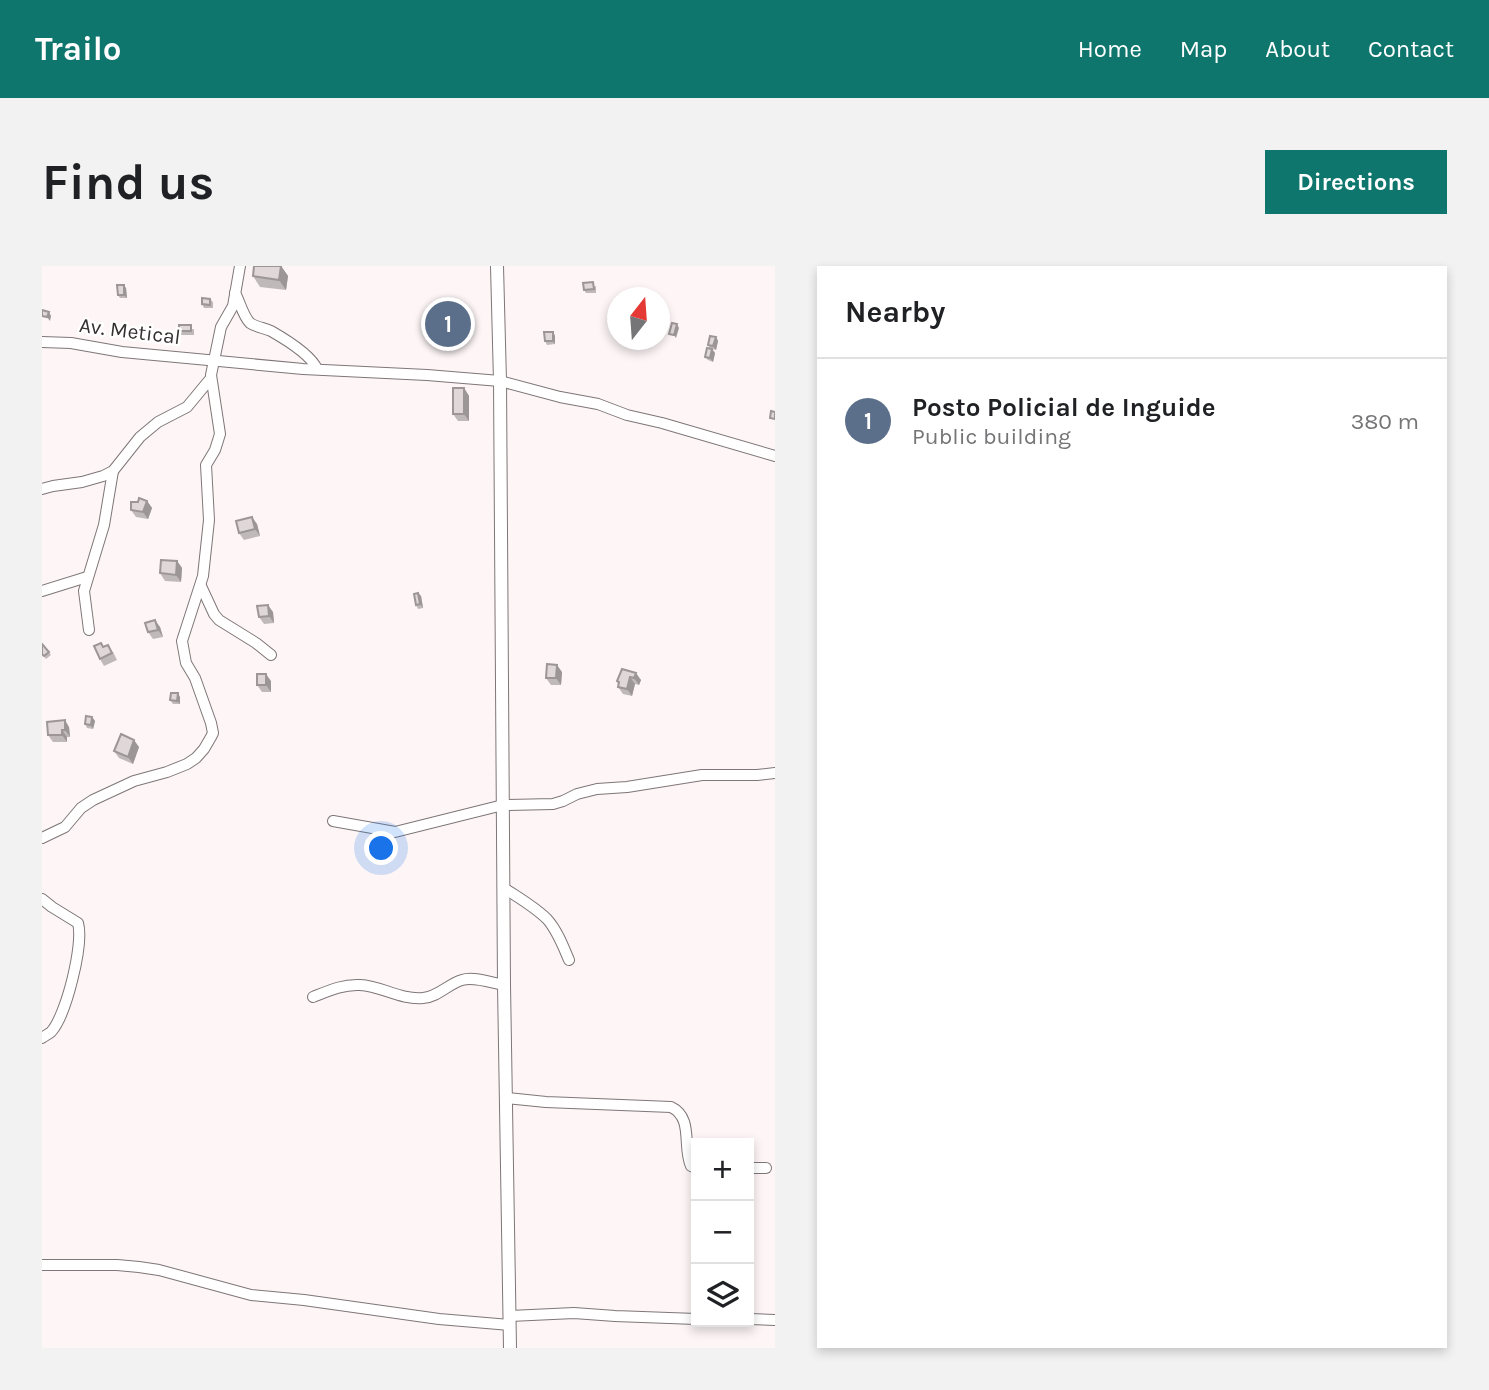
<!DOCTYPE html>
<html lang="en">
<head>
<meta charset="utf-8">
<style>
  :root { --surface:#fff; --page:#f2f2f2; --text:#202124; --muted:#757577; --line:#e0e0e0; --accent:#0f766e }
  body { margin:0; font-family:Karla,sans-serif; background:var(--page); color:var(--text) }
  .controls { position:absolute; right:21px; bottom:21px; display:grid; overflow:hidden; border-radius:0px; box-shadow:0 4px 10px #0003 }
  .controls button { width:63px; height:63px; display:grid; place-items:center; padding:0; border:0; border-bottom:2px solid var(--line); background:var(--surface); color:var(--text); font:35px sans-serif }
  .compass { position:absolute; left:565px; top:21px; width:63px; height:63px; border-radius:50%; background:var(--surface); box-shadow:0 4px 10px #0003; rotate:17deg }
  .you { position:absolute; left:340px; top:583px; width:24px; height:24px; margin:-18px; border:5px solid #fff; border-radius:50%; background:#1a73e8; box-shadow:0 0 0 10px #1a73e833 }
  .badge { display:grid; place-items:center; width:46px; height:46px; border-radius:50%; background:var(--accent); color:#fff; font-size:23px; font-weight:700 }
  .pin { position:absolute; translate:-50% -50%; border:4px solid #fff; box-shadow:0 2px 7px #0006 }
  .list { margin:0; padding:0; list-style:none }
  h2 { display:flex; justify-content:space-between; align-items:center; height:91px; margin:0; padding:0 28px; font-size:30px }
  h2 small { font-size:23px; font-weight:400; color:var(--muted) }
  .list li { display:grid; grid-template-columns:46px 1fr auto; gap:21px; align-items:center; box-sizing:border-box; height:126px; padding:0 28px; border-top:2px solid var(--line) }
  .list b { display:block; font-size:26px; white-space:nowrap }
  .list p { margin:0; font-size:23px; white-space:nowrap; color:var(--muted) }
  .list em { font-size:23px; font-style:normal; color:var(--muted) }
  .icon { flex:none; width:38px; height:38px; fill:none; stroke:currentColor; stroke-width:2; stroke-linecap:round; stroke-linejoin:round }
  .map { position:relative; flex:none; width:733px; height:1082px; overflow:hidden; border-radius:0px }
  header { display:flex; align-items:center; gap:42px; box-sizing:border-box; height:98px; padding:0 35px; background:var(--accent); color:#fff }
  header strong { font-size:33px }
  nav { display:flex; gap:38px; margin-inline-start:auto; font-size:24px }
  .intro { display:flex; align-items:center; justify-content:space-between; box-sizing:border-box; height:168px; padding:0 42px }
  h1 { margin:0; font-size:49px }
  .button { padding:18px 32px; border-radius:0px; background:var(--accent); color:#fff; font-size:24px; font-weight:700 }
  main { display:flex; gap:42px; padding:0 42px }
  aside { flex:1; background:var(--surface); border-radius:0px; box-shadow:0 4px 10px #0003 }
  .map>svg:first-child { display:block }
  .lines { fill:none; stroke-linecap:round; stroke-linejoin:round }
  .minor-casing { stroke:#7e7677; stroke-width:12 }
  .tertiary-casing { stroke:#7e7677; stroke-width:14 }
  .minor { stroke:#fff; stroke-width:10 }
  .tertiary { stroke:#fff; stroke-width:12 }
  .wall { fill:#c0b9ba }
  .shaded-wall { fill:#9c9697 }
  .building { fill:#dfd7d8; stroke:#9c9697; stroke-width:2 }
  .labels { text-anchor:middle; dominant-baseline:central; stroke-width:5; stroke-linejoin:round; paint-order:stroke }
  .street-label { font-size:21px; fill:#343131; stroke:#fff }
</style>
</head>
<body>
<header>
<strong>Trailo</strong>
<nav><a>Home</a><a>Map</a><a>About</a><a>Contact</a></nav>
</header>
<div class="intro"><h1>Find us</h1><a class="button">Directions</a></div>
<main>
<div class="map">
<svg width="733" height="1082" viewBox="0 0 733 1082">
  <rect width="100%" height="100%" fill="#fdf5f6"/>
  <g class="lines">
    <g class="minor-casing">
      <g id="minor">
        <path d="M193,27C198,36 201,50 208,57C214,61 222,62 229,65C243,73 269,89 275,103"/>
        <path d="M0,76L29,77L80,86L261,103L385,109L458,115L518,131L556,138L585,149L620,157L733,190"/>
        <path d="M0,223L11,220L40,216L61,210L71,205L98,171L116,156L145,141L169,112"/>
        <path d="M159,320L172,348L177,354L214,377L229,389"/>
        <path d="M0,325L45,311"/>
        <path d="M47,364L42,325L62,259L71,205"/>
        <path d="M291,555L353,566L461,539L511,538L521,535L535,528L555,523L585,521L660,509H715L733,507"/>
        <path d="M0,572L23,561L39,542L51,534L92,515L125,506L145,498L154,492L162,483L169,471L171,467L169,457L153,412L144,397L140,375L161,310L167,254L164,199L173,184L178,168L169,109L179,61L191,40L198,0"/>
        <path d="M462,622C477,632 493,641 505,653C515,664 521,680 527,694"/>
        <path d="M0,633L10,641L36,657C42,678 24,750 9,766C8,767 1,771 0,772"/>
        <path d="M271,731C286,725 301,718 318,719C340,720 358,734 381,732C396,731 406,718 420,714C432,710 450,717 462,719"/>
        <path d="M465,832L504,836L629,841C652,852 640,881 649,900L654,902"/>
        <path d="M707,902H724"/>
        <path d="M0,999H75L97,1001L117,1004L209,1029L262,1034L397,1053L468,1059"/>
        <path d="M468,1050L532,1047L573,1050L654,1053"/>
        <path d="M707,1053L733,1054"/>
      </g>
    </g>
    <g class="tertiary-casing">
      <path id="tertiary" d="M455,0L458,115L462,719L468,1082"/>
    </g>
    <use href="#minor" class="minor"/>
    <use href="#tertiary" class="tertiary"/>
  </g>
  <g class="wall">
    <path d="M212,0H239L246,10L244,24L218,21L211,10Z"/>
    <path d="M554,20V27H544L542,24Z"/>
    <path d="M84,22L85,32H78L76,29Z"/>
    <path d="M168,33L171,36V42H162L160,38Z"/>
    <path d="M397,39L411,60L406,63L396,49Z"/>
    <path d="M152,63V69H139L137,65Z"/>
    <path d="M511,66L513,70V78L505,79L503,75Z"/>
    <path d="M674,71L676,75L674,84L670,83L673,87L671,96L666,94L663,91L668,83L666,79Z"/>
    <path d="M422,122L427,130V155H416L411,148Z"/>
    <path d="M105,235L110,242L106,253L94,251L89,244Z"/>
    <path d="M215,258L218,270L202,274L197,267Z"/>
    <path d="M135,295L140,302L139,316L123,315L118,307Z"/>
    <path d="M376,327L379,330L381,342L376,343L374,339Z"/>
    <path d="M231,346L232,357L222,358L217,351Z"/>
    <path d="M118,361L121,371L111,373L106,366Z"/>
    <path d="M0,378L9,389L4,393L0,388Z"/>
    <path d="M61,381L71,386L75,394L62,400L58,393Z"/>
    <path d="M580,403L599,414L597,419L593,418L590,430L581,428L576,421V418L575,415Z"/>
    <path d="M520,406L519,419H509L504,412Z"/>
    <path d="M229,415V426H220L215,419Z"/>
    <path d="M138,431V438H131L128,434Z"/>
    <path d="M50,451L53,455L51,463L45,462L43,458Z"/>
    <path d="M27,461L28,471H25V476H11L6,469Z"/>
    <path d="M97,481L91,498L77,492L72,485Z"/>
  </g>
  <g class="shaded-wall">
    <path d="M239,0L246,10L244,24L237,14Z"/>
    <path d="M82,19L84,22L85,32L82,29Z"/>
    <path d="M7,46L9,50L8,55L5,51Z"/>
    <path d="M635,58L637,62L634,72L632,69Z"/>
    <path d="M511,66L513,70V78L511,75Z"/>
    <path d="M674,71L676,75L674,84L671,80Z"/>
    <path d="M670,83L673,87L671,96L668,92Z"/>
    <path d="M422,122L427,130V155L422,148Z"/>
    <path d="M105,235L110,242L106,253L101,246Z"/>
    <path d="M210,251L215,258L218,270L213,263Z"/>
    <path d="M135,295L140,302L139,316L134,309Z"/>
    <path d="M376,327L379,330L381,342L378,338Z"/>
    <path d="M226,339L231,346L232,357L227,350Z"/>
    <path d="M113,354L118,361L121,371L116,364Z"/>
    <path d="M515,399L520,406L519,419L514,412Z"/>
    <path d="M594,407L599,414L597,419L592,412Z"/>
    <path d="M224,408L229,415V426L224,419Z"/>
    <path d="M588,411L593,418L590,430L585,423Z"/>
    <path d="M136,427L138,431V438L135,435Z"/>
    <path d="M50,451L53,455L51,463L49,459Z"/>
    <path d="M23,454L27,461L28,471L23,464Z"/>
    <path d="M20,464L25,471V476L20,469Z"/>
    <path d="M92,474L97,481L91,498L86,491Z"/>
  </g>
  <g class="building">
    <path d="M212,0H239L237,14L211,10Z"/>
    <path d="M551,16L552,23L542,24L541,17Z"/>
    <path d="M75,19H82V29H76Z"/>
    <path d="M160,32L168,33V39L160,38Z"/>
    <path d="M397,39L401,46L396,49L392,42Z"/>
    <path d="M0,44L7,46L5,51L0,50Z"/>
    <path d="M630,57L635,58L632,69L627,68Z"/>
    <rect x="137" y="59" width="12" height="6"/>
    <path d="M502,66H511V75H503Z"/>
    <path d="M668,70L674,71L671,80L666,79Z"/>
    <path d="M665,82L670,83L668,92L663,91Z"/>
    <rect x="411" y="122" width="11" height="26"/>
    <path d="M729,145L733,146V153L728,152Z"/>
    <path d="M97,232L105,235L101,246L89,244V236H96Z"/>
    <path d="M210,251L213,263L197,267L194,255Z"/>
    <path d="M119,294L135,295L134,309L118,307Z"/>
    <path d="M376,327L378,338L374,339L372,328Z"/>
    <path d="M226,339L227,350L217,351L215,340Z"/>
    <path d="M113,354L116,364L106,366L103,357Z"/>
    <path d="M59,377L61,381L66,379L70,387L58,393L52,380Z"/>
    <path d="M0,378L7,386L2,390L0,388Z"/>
    <path d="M505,398L515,399L514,412H504Z"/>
    <path d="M580,403L594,407L592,412L588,411L585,423L576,421L577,416L575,415Z"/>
    <rect x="215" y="408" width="9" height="11"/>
    <path d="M129,427H136L135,435L128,434Z"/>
    <path d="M44,450L50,451L49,459L43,458Z"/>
    <path d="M23,454V464H20V469H6L5,456Z"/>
    <path d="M79,468L92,474L86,491L72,485Z"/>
  </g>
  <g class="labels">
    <g class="street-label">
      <text transform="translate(88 65) rotate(7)">Av. Metical</text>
    </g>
  </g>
</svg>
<div class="controls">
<button>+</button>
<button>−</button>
<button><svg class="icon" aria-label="layers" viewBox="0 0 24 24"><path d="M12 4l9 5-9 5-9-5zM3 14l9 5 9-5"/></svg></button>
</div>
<svg class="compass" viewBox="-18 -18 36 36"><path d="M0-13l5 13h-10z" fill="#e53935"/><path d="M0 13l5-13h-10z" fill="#757577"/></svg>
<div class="you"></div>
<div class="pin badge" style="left:406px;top:58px;background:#5c6f8a">1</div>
</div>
<aside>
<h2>Nearby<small></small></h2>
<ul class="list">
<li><span class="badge" style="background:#5c6f8a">1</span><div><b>Posto Policial de Inguide</b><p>Public building</p></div><em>380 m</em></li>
</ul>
</aside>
</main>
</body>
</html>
